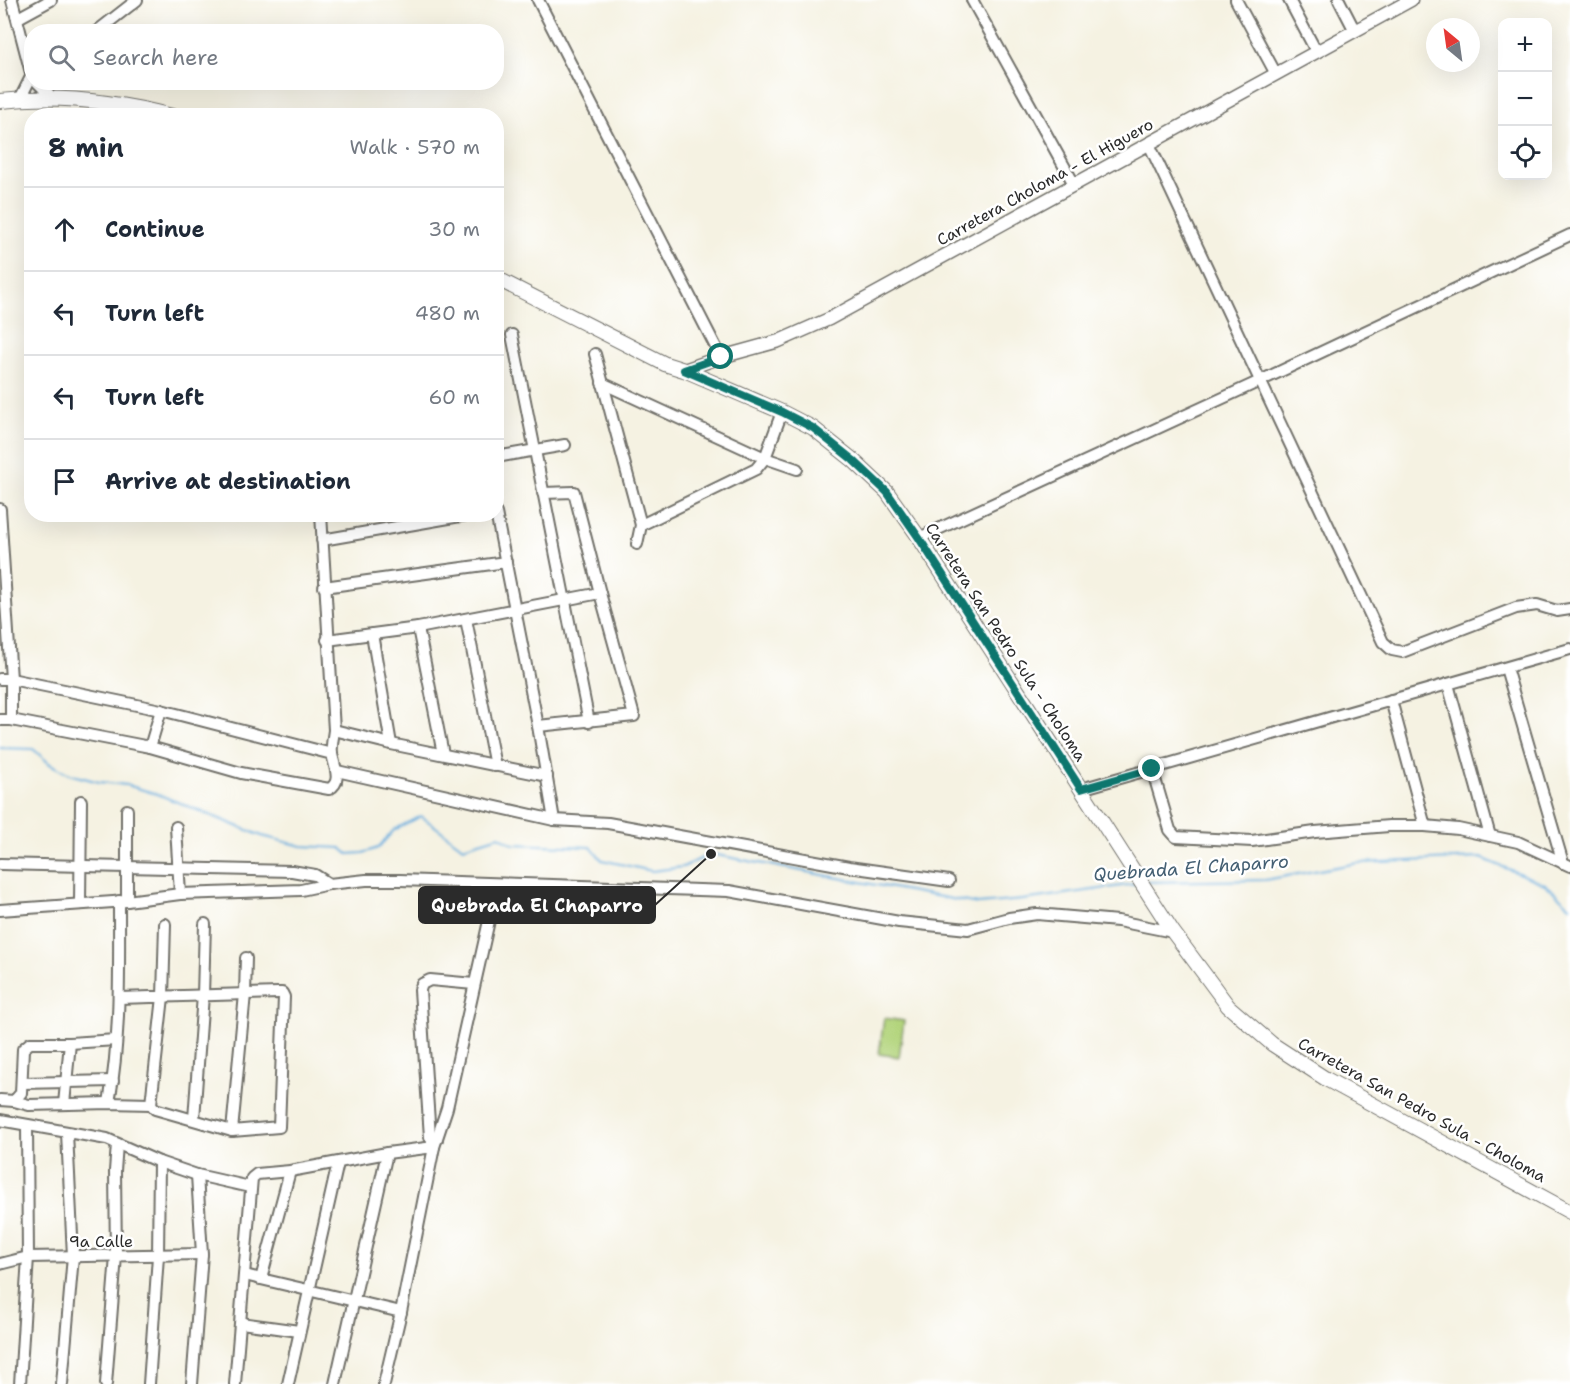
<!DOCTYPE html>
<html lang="en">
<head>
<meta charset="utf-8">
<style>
  :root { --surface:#fff; --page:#f6f6f7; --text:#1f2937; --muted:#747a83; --line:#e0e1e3 }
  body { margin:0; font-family:"Shantell Sans",sans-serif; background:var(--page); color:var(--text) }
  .controls { position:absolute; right:18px; top:18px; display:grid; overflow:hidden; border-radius:12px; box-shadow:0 6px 24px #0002 }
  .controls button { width:54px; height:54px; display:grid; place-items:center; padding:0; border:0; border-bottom:2px solid var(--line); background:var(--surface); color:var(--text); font:30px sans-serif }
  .compass { position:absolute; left:1426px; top:18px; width:54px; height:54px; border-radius:50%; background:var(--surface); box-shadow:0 6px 24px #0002; rotate:331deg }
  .stop { position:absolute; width:18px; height:18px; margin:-14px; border:4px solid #0f766e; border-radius:50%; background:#fff }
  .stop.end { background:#0f766e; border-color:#fff; box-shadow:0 2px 6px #0008 }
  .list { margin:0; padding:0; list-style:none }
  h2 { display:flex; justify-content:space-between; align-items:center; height:78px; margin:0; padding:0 24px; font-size:26px }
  h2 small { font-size:20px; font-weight:400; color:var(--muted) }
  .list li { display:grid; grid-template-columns:39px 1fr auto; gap:18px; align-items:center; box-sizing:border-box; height:84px; padding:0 24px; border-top:2px solid var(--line) }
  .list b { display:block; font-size:22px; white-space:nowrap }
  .list em { font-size:20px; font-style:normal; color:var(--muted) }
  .icon { flex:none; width:33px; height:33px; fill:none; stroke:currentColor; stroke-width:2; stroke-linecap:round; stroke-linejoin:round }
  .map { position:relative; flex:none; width:1570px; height:1384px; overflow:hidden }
  .search { position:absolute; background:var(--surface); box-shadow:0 6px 24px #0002; left:24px; top:24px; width:480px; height:66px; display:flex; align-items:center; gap:15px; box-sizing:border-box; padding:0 21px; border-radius:24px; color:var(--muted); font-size:22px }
  .panel { position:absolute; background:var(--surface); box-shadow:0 6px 24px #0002; left:24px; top:108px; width:480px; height:414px; border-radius:24px }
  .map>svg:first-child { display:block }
  .green { fill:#b2d47c; stroke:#6e8054; stroke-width:1.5 }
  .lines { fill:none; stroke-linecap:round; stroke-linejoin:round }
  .stream { stroke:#69aedf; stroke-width:2 }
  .minor-casing { stroke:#72716b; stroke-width:14 }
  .tertiary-casing { stroke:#72716b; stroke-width:15 }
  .secondary-casing { stroke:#72716b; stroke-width:16 }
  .minor { stroke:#fff; stroke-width:10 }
  .tertiary { stroke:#fff; stroke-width:12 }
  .secondary { stroke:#fff; stroke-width:14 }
  .route { stroke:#0f766e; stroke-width:8 }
  .labels { text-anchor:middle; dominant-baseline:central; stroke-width:5; stroke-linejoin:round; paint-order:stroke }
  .street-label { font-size:16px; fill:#2b2b2b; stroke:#fff }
  .water-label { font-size:18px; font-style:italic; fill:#445f73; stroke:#fff }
  .leader { fill:none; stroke:#2b2b2b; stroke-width:2 }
  .callout-dot { fill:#2b2b2b; stroke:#fff; stroke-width:2 }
  .callout { fill:#2b2b2b; stroke:#2b2b2b; stroke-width:2 }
  .callout-label { font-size:18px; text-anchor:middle; font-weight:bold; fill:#fff }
</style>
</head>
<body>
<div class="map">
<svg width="1570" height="1384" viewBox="0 0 1570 1384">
  <rect width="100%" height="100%" fill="#fff"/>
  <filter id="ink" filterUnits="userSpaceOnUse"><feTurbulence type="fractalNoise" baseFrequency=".0167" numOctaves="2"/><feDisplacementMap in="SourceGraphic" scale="12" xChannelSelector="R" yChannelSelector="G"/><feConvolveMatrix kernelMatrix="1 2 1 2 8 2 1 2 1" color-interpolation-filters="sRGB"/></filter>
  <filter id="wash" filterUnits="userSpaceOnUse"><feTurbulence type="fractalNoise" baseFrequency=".008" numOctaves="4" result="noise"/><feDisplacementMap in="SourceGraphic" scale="24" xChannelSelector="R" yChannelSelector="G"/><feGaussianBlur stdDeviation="1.35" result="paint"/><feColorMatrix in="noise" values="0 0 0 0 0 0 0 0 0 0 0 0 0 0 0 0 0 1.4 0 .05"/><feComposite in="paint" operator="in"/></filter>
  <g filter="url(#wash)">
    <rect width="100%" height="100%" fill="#f5f2e2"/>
    <path class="green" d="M884,1018L904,1021L899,1057L879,1054Z"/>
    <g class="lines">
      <g class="stream">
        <path d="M0,748L33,749L50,764L69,774L99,782L127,785L160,795L262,836L302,846L341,848L348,854L363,853L378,848L394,830L421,816L463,847L499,836L513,844L591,847L602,860L652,871L683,867L711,854L978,904L1023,900L1135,884"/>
        <path d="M1146,882L1265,880L1358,863L1481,858L1545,884L1570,906"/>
      </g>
    </g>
  </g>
  <g filter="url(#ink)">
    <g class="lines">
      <g class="minor-casing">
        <g id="minor">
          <path d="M12,0L32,77"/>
          <path d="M538,0L721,357"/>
          <path d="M972,0L1074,184"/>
          <path d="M1236,0L1276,74"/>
          <path d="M1289,0L1316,51"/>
          <path d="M1339,0L1355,31"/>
          <path d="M18,18L51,0"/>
          <path d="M96,32L137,0"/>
          <path d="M37,82L52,97"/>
          <path d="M20,99L32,75"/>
          <path d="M1149,144L1383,642L1392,650L1402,652L1516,608L1537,605L1557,611L1570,609"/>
          <path d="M512,335L589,722"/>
          <path d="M595,354L641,525L637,544"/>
          <path d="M602,383L765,458L797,469"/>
          <path d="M496,457L565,445"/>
          <path d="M0,509L11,679V720"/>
          <path d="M496,513L538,726L554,820"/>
          <path d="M641,525L756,469L765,458L782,412"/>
          <path d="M919,538L1260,381L1570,235"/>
          <path d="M322,540L472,514"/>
          <path d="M324,587L506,562"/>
          <path d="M466,619L495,766"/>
          <path d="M418,628L443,754"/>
          <path d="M372,634L391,744"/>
          <path d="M327,640L418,628L600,593L574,492L543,493"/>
          <path d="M1506,668L1563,863"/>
          <path d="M0,679H11L161,710L332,754"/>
          <path d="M1448,684L1490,836"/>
          <path d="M1391,700L1425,826"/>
          <path d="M0,720H11L150,747L241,773L329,789C343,782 334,766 332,754C331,747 333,738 334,730L321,514"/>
          <path d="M538,726L634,716L600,593"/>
          <path d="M334,730L391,744L547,776"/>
          <path d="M150,747L161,710"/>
          <path d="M1152,769L1170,830L1176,837L1252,841L1315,832L1389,826H1425L1458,829L1518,842L1570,866"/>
          <path d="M337,771L554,820L608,823L849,867L949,881"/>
          <path d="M1081,789L1570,649"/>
          <path d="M127,810V901"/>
          <path d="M176,827L180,894"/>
          <path d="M0,864L292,871L315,875L329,884"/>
          <path d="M80,903L81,801"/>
          <path d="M0,910L127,901L180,894L301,890L329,884L366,880H400L729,891L899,922L968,929L1009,918L1037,914L1118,921L1173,932"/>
          <path d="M119,998L278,993H282L284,997L279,1127L232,1131L155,1109L151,1104L163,997L165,924"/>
          <path d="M22,1083L113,1081"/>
          <path d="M0,1100L14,1101L21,1093L23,1049L30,1043H70L116,1040"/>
          <path d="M14,1101L29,1105L109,1103L151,1104"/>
          <path d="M109,1103C121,1036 119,968 119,901"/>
          <path d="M64,1104L70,1043"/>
          <path d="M194,1119L203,995L205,924"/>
          <path d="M0,1120L107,1139L159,1162L197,1175L250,1187"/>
          <path d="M232,1131L245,994L246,958"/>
          <path d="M437,1139H431L430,1137L420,990L422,984L430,980L474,984"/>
          <path d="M434,1147L447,1108L497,885"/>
          <path d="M0,1264L28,1257L202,1254"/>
          <path d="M245,1275L261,1279L290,1171"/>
          <path d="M261,1279L401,1312"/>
          <path d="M241,1323L299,1331"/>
          <path d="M20,1384L28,1257L27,1125"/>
          <path d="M62,1384L73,1256L67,1133"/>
          <path d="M106,1384L116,1256L115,1171L117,1144"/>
          <path d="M149,1384L158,1256L159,1162"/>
          <path d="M192,1384L202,1254L197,1175"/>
          <path d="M235,1384L252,1178L257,1174L290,1171L387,1153L434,1147L401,1312L384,1384"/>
          <path d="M288,1384L338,1163"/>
          <path d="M335,1384L387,1153"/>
        </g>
      </g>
      <g class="tertiary-casing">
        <path id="tertiary" d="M684,370L721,357L779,341L829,319L1411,0"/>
      </g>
      <g class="secondary-casing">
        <g id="secondary">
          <path d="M0,101C59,94 115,101 172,116"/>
          <path d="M496,278L665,364L684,370L782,412L813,428L853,460L887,492L916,533L1173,932L1228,1006L1272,1044L1326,1079L1570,1212"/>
        </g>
      </g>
      <use href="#minor" class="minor"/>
      <use href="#tertiary" class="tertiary"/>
      <use href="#secondary" class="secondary"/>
    </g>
  </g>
  <g class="lines" filter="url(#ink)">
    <path class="route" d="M721,357L684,370L782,412L813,428L853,460L887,492L919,538L1081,789L1152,769"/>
  </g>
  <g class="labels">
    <g class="street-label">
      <text transform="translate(1045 182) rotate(-29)">Carretera Choloma - El Higuero</text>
      <text transform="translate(1006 642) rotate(57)">Carretera San Pedro Sula - Choloma</text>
      <text transform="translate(1422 1110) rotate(29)">Carretera San Pedro Sula - Choloma</text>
      <text x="101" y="1241">9a Calle</text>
    </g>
    <g class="water-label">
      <text transform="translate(1191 868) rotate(-4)">Quebrada El Chaparro</text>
    </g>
  </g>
  <path class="leader" d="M711 854L655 905"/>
  <circle class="callout-dot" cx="711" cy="854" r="6"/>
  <rect class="callout" x="419" y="887" width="236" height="36" rx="6"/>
  <g class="callout-label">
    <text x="537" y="912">Quebrada El Chaparro</text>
  </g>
</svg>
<div class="controls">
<button>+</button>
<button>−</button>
<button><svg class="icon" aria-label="locate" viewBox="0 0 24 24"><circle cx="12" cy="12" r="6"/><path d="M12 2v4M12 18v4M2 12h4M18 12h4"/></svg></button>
</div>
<svg class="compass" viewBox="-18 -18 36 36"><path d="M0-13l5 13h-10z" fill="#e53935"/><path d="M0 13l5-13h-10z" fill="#747a83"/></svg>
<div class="stop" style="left:721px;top:357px"></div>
<div class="stop end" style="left:1152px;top:769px"></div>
<div class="search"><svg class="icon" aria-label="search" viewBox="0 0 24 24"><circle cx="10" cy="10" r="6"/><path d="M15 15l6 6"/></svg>Search here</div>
<section class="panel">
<h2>8 min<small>Walk · 570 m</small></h2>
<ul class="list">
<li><svg class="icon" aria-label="ahead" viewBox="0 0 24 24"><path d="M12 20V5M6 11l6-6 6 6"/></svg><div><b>Continue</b></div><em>30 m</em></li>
<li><svg class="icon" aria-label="left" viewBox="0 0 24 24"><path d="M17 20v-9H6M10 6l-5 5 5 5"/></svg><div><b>Turn left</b></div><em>480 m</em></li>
<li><svg class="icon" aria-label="left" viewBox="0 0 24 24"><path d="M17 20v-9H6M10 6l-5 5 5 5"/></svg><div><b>Turn left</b></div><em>60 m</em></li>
<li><svg class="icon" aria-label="arrive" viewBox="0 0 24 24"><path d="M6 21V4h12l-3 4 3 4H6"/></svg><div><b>Arrive at destination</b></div></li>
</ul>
</section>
</div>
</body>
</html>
